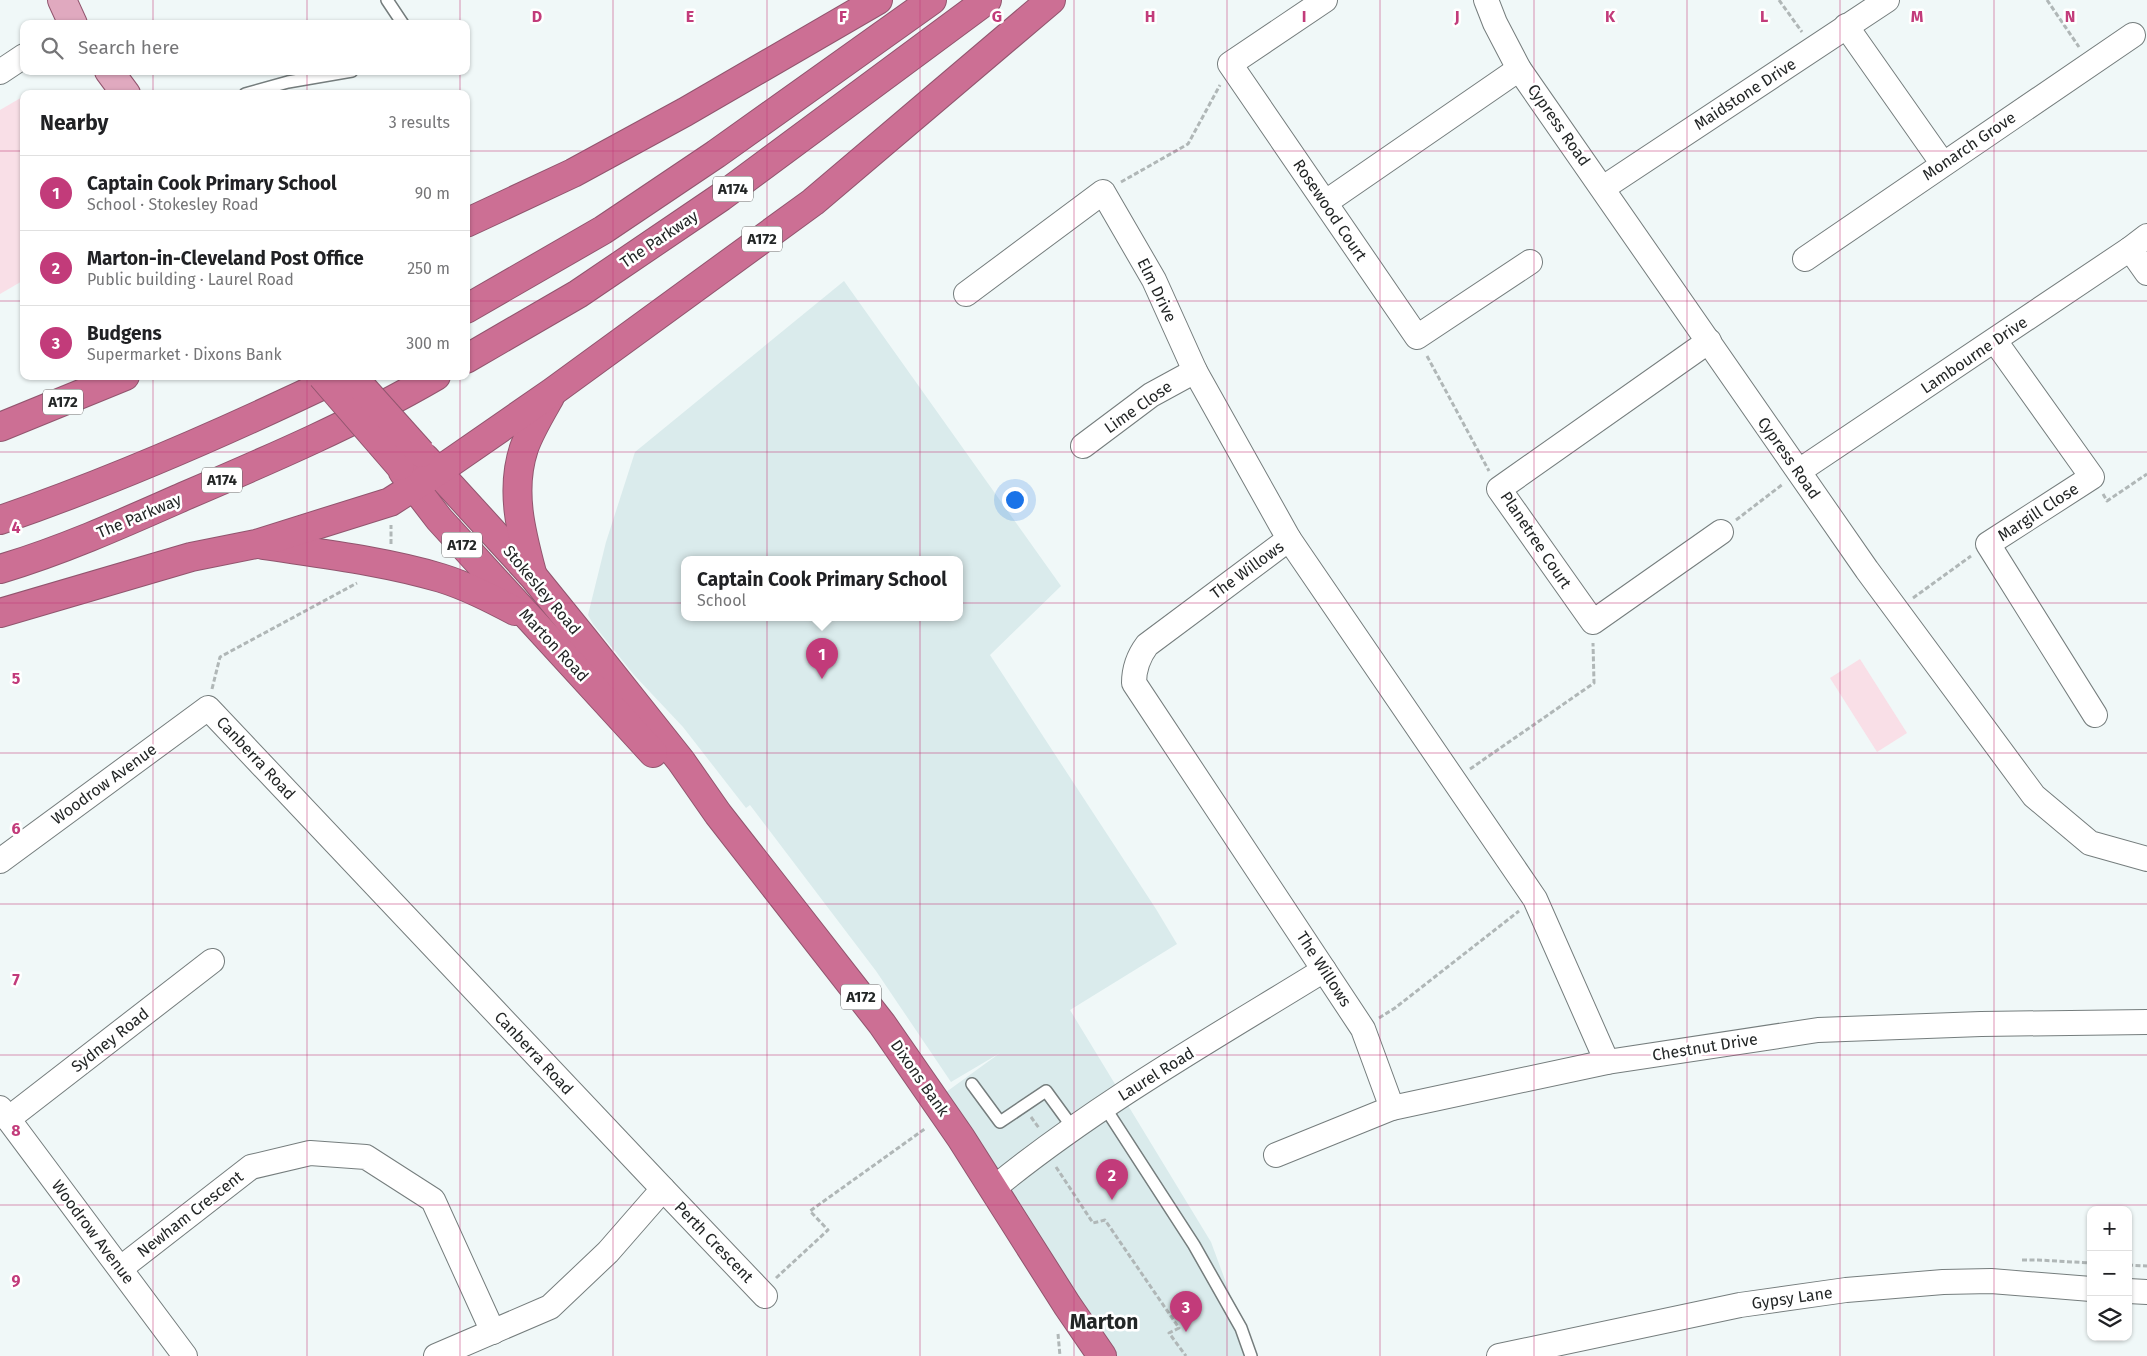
<!DOCTYPE html>
<html lang="en">
<head>
<meta charset="utf-8">
<style>
  :root { --surface:#fff; --page:#f6f6f6; --text:#202124; --muted:#757577; --line:#e0e0e0; --accent:#c23b7a }
  body { margin:0; font-family:"Fira Sans",sans-serif; background:var(--page); color:var(--text) }
  .controls { position:absolute; right:15px; bottom:15px; display:grid; overflow:hidden; border-radius:10px; box-shadow:0 1px 4px #0004 }
  .controls button { width:45px; height:45px; display:grid; place-items:center; padding:0; border:0; border-bottom:1px solid var(--line); background:var(--surface); color:var(--text); font:25px sans-serif }
  .you { position:absolute; left:1014px; top:499px; width:18px; height:18px; margin:-12px; border:4px solid #fff; border-radius:50%; background:#1a73e8; box-shadow:0 0 0 8px #1a73e833 }
  .badge { display:grid; place-items:center; width:32px; height:32px; border-radius:50%; background:var(--accent); color:#fff; font-size:16px; font-weight:700 }
  .pin { position:absolute; translate:-50% -41px; filter:drop-shadow(0 1px 2px #0008) }
  .pin::after { content:''; position:absolute; top:26px; width:18px; height:15px; background:inherit; clip-path:polygon(0 0,100% 0,50% 100%) }
  .popup { position:absolute; left:681px; top:556px; width:282px; height:65px; box-sizing:border-box; display:grid; place-content:center; border-radius:10px; background:var(--surface); filter:drop-shadow(0 1px 4px #0005); font-size:16px; white-space:nowrap; color:var(--muted) }
  .popup b { font-size:19px; color:var(--text) }
  .popup::after { content:''; position:absolute; left:50%; top:100%; margin-left:-10px; border:10px solid transparent; border-top-color:var(--surface) }
  .list { margin:0; padding:0; list-style:none }
  h2 { display:flex; justify-content:space-between; align-items:center; height:65px; margin:0; padding:0 20px; font-size:21px }
  h2 small { font-size:16px; font-weight:400; color:var(--muted) }
  .list li { display:grid; grid-template-columns:32px 1fr auto; gap:15px; align-items:center; box-sizing:border-box; height:75px; padding:0 20px; border-top:1px solid var(--line) }
  .list b { display:block; font-size:19px; white-space:nowrap }
  .list p { margin:0; font-size:16px; white-space:nowrap; color:var(--muted) }
  .list em { font-size:16px; font-style:normal; color:var(--muted) }
  .icon { flex:none; width:28px; height:28px; fill:none; stroke:currentColor; stroke-width:2; stroke-linecap:round; stroke-linejoin:round }
  .map { position:relative; flex:none; width:2147px; height:1356px; overflow:hidden }
  .search { position:absolute; background:var(--surface); box-shadow:0 1px 4px #0004; left:20px; top:20px; width:450px; height:55px; display:flex; align-items:center; gap:12px; box-sizing:border-box; padding:0 18px; border-radius:10px; color:var(--muted); font-size:19px }
  .panel { position:absolute; background:var(--surface); box-shadow:0 1px 4px #0004; left:20px; top:90px; width:450px; height:290px; border-radius:10px }
  .map>svg:first-child { display:block }
  .built { fill:#daebec; fill-rule:evenodd }
  .green { fill:#f9dfe7 }
  .lines { fill:none; stroke-linecap:round; stroke-linejoin:round }
  .lane-casing { stroke:#757d7d; stroke-width:14 }
  .street-casing { stroke:#757d7d; stroke-width:26 }
  .primary-casing { stroke:#91556e; stroke-width:30 }
  .highway-casing { stroke:#91556e; stroke-width:30 }
  .path { stroke:#b0b7b7; stroke-width:3; stroke-dasharray:5 2.5; stroke-linecap:butt }
  .lane { stroke:#fff; stroke-width:11 }
  .street { stroke:#fff; stroke-width:24 }
  .primary { stroke:#e0a9bf; stroke-width:28 }
  .highway { stroke:#cc6f94; stroke-width:28 }
  .highway-bridge-casing { stroke:#91556e; stroke-width:30; stroke-linecap:butt }
  .highway-bridge { stroke:#cc6f94; stroke-width:28 }
  .grid { fill:none; stroke:#c23b7a; stroke-width:1; stroke-opacity:0.55 }
  .labels { text-anchor:middle; dominant-baseline:central; stroke-width:5; stroke-linejoin:round; paint-order:stroke }
  .shield { fill:#fff; stroke:#656767; stroke-width:1 }
  .shield-label { font-size:15px; font-weight:bold; fill:#232626 }
  .street-label { font-size:16px; fill:#232626; stroke:#fff }
  .district-label { font-size:21px; font-weight:bold; fill:#232626; stroke:#fff }
  .grid-label { font-size:16px; text-anchor:middle; font-weight:bold; fill:#c23b7a; stroke:#fff; stroke-width:5; stroke-linejoin:round; paint-order:stroke }
</style>
</head>
<body>
<div class="map">
<svg width="2147" height="1356" viewBox="0 0 2147 1356">
  <rect width="100%" height="100%" fill="#f0f8f8"/>
  <path class="built" d="M844,281L1061,586L990,655L1156,909L1177,944L1070,1010L1211,1242L1253,1356H1099L931,1103L1000,1053L951,1082L876,971L750,805L746,808L683,727L634,675L593,624L588,615L606,542L635,452ZM684,560H960V618H684Z"/>
  <g class="green">
    <path d="M24,96V280L0,294V110Z"/>
    <path d="M1860,659L1907,733L1877,752L1830,678Z"/>
  </g>
  <g class="lines">
    <g class="lane-casing">
      <g id="lane">
        <path d="M387,0L403,24"/>
        <path d="M245,94L288,82L352,71"/>
        <path d="M972,1084L1000,1122L1046,1091L1073,1128"/>
        <path d="M1104,1106L1194,1245L1241,1328L1251,1356"/>
      </g>
    </g>
    <g class="street-casing">
      <g id="street">
        <path d="M1325,0L1230,64L1417,337L1530,262"/>
        <path d="M1486,0L1495,23L1519,69L1867,570L2034,796L2090,843L2147,859"/>
        <path d="M1846,26L1943,164"/>
        <path d="M0,72L24,56"/>
        <path d="M1603,188L1887,0"/>
        <path d="M1326,202L1519,69"/>
        <path d="M2130,249L2147,273"/>
        <path d="M1805,259L2133,35"/>
        <path d="M966,294L1103,192L1154,280L1195,371L1289,539"/>
        <path d="M1709,341L1499,489L1593,622L1721,532"/>
        <path d="M1995,341L2092,477L1988,544L2095,715"/>
        <path d="M1083,446L1151,395L1195,371"/>
        <path d="M1799,471L2130,249L2147,236"/>
        <path d="M0,861L208,708L663,1189L608,1252L550,1307L436,1356"/>
        <path d="M0,1108L185,1356"/>
        <path d="M1392,1108L1363,1029L1134,683C1134,668 1138,657 1147,645L1289,539L1535,899L1607,1062"/>
        <path d="M8,1119L212,961"/>
        <path d="M1276,1155L1392,1108L1607,1062L1818,1030L1981,1024L2147,1022"/>
        <path d="M994,1188C1097,1104 1212,1039 1324,970"/>
        <path d="M663,1189L765,1296"/>
        <path d="M121,1268L251,1167L310,1153L366,1157L433,1200L493,1332"/>
        <path d="M2128,1291L2147,1292"/>
        <path d="M1499,1356L1740,1305L1846,1290L1943,1282L1991,1281L2091,1289"/>
      </g>
    </g>
    <g class="primary-casing">
      <g id="primary">
        <path d="M62,0L73,24"/>
        <path d="M109,71L126,94"/>
      </g>
    </g>
    <g class="highway-casing">
      <g id="highway">
        <path d="M466,223L573,173L685,112L878,0"/>
        <path d="M466,309L603,230L716,154L932,0"/>
        <path d="M466,359L578,294L721,197L987,0"/>
        <path d="M0,427L125,376"/>
        <path d="M425,458L533,576L584,639L681,761L718,814L882,1024L961,1138L1067,1305L1102,1356"/>
        <path d="M403,472L439,519L653,753"/>
        <path d="M0,520C117,480 230,430 342,376"/>
        <path d="M263,545C323,554 384,561 441,578C467,586 492,599 515,611"/>
        <path d="M0,569C64,550 126,522 187,495C271,459 357,422 436,376"/>
        <path d="M532,573C521,532 510,490 524,448C530,431 541,413 550,397"/>
        <path d="M0,613L191,557L256,544L390,502L437,472L551,393L813,202L1051,0"/>
      </g>
    </g>
    <g class="path">
      <path d="M1779,0L1802,32"/>
      <path d="M2047,0L2079,47"/>
      <path d="M1121,182L1188,144L1220,85"/>
      <path d="M1427,356L1489,471"/>
      <path d="M2103,494L2107,501L2147,474"/>
      <path d="M1736,520L1783,484"/>
      <path d="M391,544V525"/>
      <path d="M1913,598L1971,556"/>
      <path d="M212,689L220,657L357,583"/>
      <path d="M1470,769L1594,683L1593,643"/>
      <path d="M1379,1018L1395,1008L1519,911"/>
      <path d="M1031,1117L1039,1128"/>
      <path d="M1056,1167L1093,1223L1105,1220L1179,1328L1169,1333L1186,1356"/>
      <path d="M2022,1260H2038L2091,1263"/>
      <path d="M2128,1265L2147,1266"/>
      <path d="M776,1278L828,1230L810,1211L926,1128"/>
      <path d="M1058,1334L1060,1356"/>
    </g>
    <use href="#lane" class="lane"/>
    <use href="#street" class="street"/>
    <use href="#primary" class="primary"/>
    <use href="#highway" class="highway"/>
    <g class="highway-bridge-casing">
      <g id="highway-bridge">
        <path d="M322,376L400,466"/>
        <path d="M352,376L421,453"/>
      </g>
    </g>
    <use href="#highway-bridge" class="highway-bridge"/>
  </g>
  <path class="grid" d="M153,0V24M307,0V24M460,0V24M613,0V1356M767,0V1356M920,0V1356M1074,0V1356M1227,0V1356M1380,0V1356M1534,0V1356M1687,0V1356M1840,0V1356M1994,0V1356M153,71V94M307,71V94M460,71V94M0,151H24M466,151H2147M0,301H24M466,301H2147M153,376V1356M307,376V1356M460,376V1356M0,452H2147M0,603H2147M0,753H2147M0,904H2147M0,1055H2147M0,1205H2147"/>
  <g class="labels">
    <g class="shield">
      <rect x="713" y="176.5" width="40" height="25" rx="4"/>
      <rect x="742" y="226.5" width="40" height="25" rx="4"/>
      <rect x="43" y="389.5" width="40" height="25" rx="4"/>
      <rect x="202" y="467.5" width="40" height="25" rx="4"/>
      <rect x="442" y="532.5" width="40" height="25" rx="4"/>
      <rect x="841" y="984.5" width="40" height="25" rx="4"/>
    </g>
    <g class="shield-label">
      <text x="733" y="189">A174</text>
      <text x="762" y="239">A172</text>
      <text x="63" y="402">A172</text>
      <text x="222" y="480">A174</text>
      <text x="462" y="545">A172</text>
      <text x="861" y="997">A172</text>
    </g>
    <g class="street-label">
      <text transform="translate(1745 94) rotate(-33)">Maidstone Drive</text>
      <text transform="translate(1559 125) rotate(55)">Cypress Road</text>
      <text transform="translate(1969 146) rotate(-34)">Monarch Grove</text>
      <text transform="translate(1330 210) rotate(56)">Rosewood Court</text>
      <text transform="translate(659 239) rotate(-34)">The Parkway</text>
      <text transform="translate(1157 290) rotate(64)">Elm Drive</text>
      <text transform="translate(1974 355) rotate(-34)">Lambourne Drive</text>
      <text transform="translate(1138 407) rotate(-35)">Lime Close</text>
      <text transform="translate(1789 458) rotate(55)">Cypress Road</text>
      <text transform="translate(2038 512) rotate(-33)">Margill Close</text>
      <text transform="translate(139 516) rotate(-23)">The Parkway</text>
      <text transform="translate(1536 540) rotate(56)">Planetree Court</text>
      <text transform="translate(1247 570) rotate(-36)">The Willows</text>
      <text transform="translate(542 590) rotate(50)">Stokesley Road</text>
      <text transform="translate(554 645) rotate(47)">Marton Road</text>
      <text transform="translate(256 758) rotate(47)">Canberra Road</text>
      <text transform="translate(104 784) rotate(-36)">Woodrow Avenue</text>
      <text transform="translate(1324 969) rotate(57)">The Willows</text>
      <text transform="translate(110 1040) rotate(-38)">Sydney Road</text>
      <text transform="translate(1705 1047) rotate(-9)">Chestnut Drive</text>
      <text transform="translate(534 1053) rotate(47)">Canberra Road</text>
      <text transform="translate(1156 1074) rotate(-32)">Laurel Road</text>
      <text transform="translate(920 1078) rotate(55)">Dixons Bank</text>
      <text transform="translate(190 1214) rotate(-38)">Newham Crescent</text>
      <text transform="translate(93 1232) rotate(53)">Woodrow Avenue</text>
      <text transform="translate(714 1242) rotate(46)">Perth Crescent</text>
      <text transform="translate(1792 1298) rotate(-8)">Gypsy Lane</text>
    </g>
    <g class="district-label">
      <text x="1104" y="1322">Marton</text>
    </g>
  </g>
  <g class="grid-label">
    <text x="537" y="22">D</text>
    <text x="690" y="22">E</text>
    <text x="843" y="22">F</text>
    <text x="997" y="22">G</text>
    <text x="1150" y="22">H</text>
    <text x="1304" y="22">I</text>
    <text x="1457" y="22">J</text>
    <text x="1610" y="22">K</text>
    <text x="1764" y="22">L</text>
    <text x="1917" y="22">M</text>
    <text x="2070" y="22">N</text>
    <text x="16" y="533">4</text>
    <text x="16" y="684">5</text>
    <text x="16" y="834">6</text>
    <text x="16" y="985">7</text>
    <text x="16" y="1136">8</text>
    <text x="16" y="1286">9</text>
  </g>
</svg>
<div class="controls">
<button>+</button>
<button>−</button>
<button><svg class="icon" aria-label="layers" viewBox="0 0 24 24"><path d="M12 4l9 5-9 5-9-5zM3 14l9 5 9-5"/></svg></button>
</div>
<div class="you"></div>
<div class="pin badge" style="left:822px;top:679px">1</div>
<div class="popup"><b>Captain Cook Primary School</b>School</div>
<div class="pin badge" style="left:1112px;top:1200px">2</div>
<div class="pin badge" style="left:1186px;top:1332px">3</div>
<div class="search"><svg class="icon" aria-label="search" viewBox="0 0 24 24"><circle cx="10" cy="10" r="6"/><path d="M15 15l6 6"/></svg>Search here</div>
<section class="panel">
<h2>Nearby<small>3 results</small></h2>
<ul class="list">
<li><span class="badge">1</span><div><b>Captain Cook Primary School</b><p>School · Stokesley Road</p></div><em>90 m</em></li>
<li><span class="badge">2</span><div><b>Marton-in-Cleveland Post Office</b><p>Public building · Laurel Road</p></div><em>250 m</em></li>
<li><span class="badge">3</span><div><b>Budgens</b><p>Supermarket · Dixons Bank</p></div><em>300 m</em></li>
</ul>
</section>
</div>
</body>
</html>
